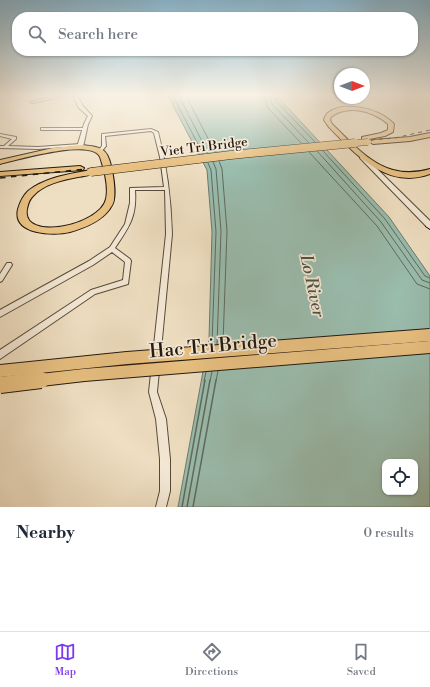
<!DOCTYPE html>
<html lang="en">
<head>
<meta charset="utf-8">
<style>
  :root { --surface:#fff; --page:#f2f2f3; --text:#1f2937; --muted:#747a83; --line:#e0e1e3; --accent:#7c3aed }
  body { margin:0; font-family:"Libre Bodoni",serif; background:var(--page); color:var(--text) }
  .controls { position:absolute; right:12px; bottom:12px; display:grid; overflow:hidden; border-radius:8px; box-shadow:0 1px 3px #0004 }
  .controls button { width:36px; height:36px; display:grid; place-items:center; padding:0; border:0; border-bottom:1px solid var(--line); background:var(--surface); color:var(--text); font:20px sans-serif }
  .compass { position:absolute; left:334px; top:68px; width:36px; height:36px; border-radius:50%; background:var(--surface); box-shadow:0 1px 3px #0004; rotate:90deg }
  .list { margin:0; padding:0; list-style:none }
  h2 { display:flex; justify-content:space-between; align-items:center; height:52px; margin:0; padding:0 16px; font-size:17px }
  h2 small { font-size:13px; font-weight:400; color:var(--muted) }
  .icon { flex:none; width:22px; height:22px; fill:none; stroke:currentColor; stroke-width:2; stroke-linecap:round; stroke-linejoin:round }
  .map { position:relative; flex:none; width:430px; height:507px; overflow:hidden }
  .search { position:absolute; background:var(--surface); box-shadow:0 1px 3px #0004; left:12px; right:12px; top:12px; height:44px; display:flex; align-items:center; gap:10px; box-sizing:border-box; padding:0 14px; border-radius:16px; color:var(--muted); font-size:15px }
  .sheet { height:124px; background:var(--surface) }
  nav { display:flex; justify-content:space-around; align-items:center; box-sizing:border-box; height:56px; border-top:1px solid var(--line); background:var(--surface); font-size:11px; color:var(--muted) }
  nav a { display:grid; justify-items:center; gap:2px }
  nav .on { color:var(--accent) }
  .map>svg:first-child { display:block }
  .water { fill:#9abdae; stroke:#6a7b6f; fill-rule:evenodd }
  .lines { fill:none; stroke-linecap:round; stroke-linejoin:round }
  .shore-far1 { stroke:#5e6b5f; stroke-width:1 }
  .shore { stroke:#5e6b5f; stroke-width:1.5 }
  .minor-casing { stroke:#564a3c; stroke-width:2 }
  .tertiary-casing { stroke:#564a3c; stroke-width:2 }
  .secondary-casing { stroke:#231910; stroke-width:2 }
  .primary-casing { stroke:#231910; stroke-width:2 }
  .minor { fill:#f5ead7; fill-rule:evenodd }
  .tertiary { fill:#f5ead7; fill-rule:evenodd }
  .secondary { fill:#f5ead7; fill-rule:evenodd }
  .primary { fill:#e8c081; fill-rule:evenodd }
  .rail-far1 { stroke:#231910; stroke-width:1; stroke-dasharray:4 4; stroke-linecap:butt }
  .rail { stroke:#231910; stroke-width:1.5; stroke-dasharray:5.5 5.5; stroke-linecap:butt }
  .primary-bridge-far1-casing { stroke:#231910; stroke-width:7; stroke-linecap:butt }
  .primary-bridge-casing { stroke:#231910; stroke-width:9; stroke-linecap:butt }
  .trunk-bridge-far1-casing { stroke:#231910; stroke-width:14; stroke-linecap:butt }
  .trunk-bridge-casing { stroke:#231910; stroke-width:18; stroke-linecap:butt }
  .primary-bridge-far1 { stroke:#e8c081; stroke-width:6 }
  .primary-bridge { stroke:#e8c081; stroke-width:8 }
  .trunk-bridge-far1 { stroke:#e8c081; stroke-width:12 }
  .trunk-bridge { stroke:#e8c081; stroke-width:16 }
  .labels { text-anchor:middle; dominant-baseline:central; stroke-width:3.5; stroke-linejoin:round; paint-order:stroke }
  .far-street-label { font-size:13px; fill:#231910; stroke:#f5ead7 }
  .water-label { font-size:17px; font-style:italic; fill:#4d5247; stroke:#f5ead7 }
  .near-street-label { font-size:19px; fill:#231910; stroke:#f5ead7 }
</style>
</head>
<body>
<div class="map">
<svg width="430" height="507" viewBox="0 0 430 507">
  <rect width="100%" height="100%" fill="#efdfc2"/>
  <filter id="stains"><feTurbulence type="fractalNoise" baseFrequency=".005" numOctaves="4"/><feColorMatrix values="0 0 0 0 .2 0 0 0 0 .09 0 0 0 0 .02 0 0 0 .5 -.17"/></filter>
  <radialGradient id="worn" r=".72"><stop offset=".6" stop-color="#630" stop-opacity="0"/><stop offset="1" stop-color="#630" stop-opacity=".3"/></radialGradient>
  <path class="water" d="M168,96H277L389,217L430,276V507H178L209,339L212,232L207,170ZM385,462H415V492H385Z"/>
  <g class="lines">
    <g class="shore-far1">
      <path d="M173,96L203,154"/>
      <path d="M179,96L208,153"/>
      <path d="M186,96L215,152"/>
      <path d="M264,96L268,108L301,143"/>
      <path d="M270,96L272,104L309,143"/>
      <path d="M275,96L276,101L315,142"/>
      <path d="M317,151L381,222L422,280L430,283"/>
      <path d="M323,151L385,219L425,276L430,278"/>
      <path d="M309,152L377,226L417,284L430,289"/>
      <path d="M219,161L222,169L227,231L223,343"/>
      <path d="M213,162L216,169L221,231L217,344"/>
      <path d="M208,163L211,170L216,232L212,344"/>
      <path d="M204,381L206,372"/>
      <path d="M210,381L212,372"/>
      <path d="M216,381L218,371"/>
    </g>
    <g class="shore">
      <path d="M182,507L205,380"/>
      <path d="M187,507L210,380"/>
      <path d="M193,507L216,380"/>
    </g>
    <g class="minor-casing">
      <g id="minor">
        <path d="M57,96H65L32,103L30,102Z"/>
        <path d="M41,128H85L87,129L85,130H41Z"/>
        <path d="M151,129L158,132C167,166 171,199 172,234L157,392L166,419L170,459V491L166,507H156L160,491V459L156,419L149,392L166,234L165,190H135C137,217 129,227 115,248L130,259L131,261L128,284L95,294L0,359V350L91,290L123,280L125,262L112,252L93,265L0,317V310L89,261L110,247L125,224L130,203V188L164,187L160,157L154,133L151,131L105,136L106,146L101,152L98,151L102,146V134Z"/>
        <path d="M0,134L16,137V139L8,146L38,147L80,144L82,145L80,146L38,149L0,148V146H4L12,139L0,136Z"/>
        <path d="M7,263H11L12,265L2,281L0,282V274Z"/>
      </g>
    </g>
    <g class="tertiary-casing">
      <g id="tertiary">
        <path d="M73,96H77L83,106L92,116L88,124L83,147L80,149L77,147L84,124L88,116L79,108Z"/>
        <path d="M362,155L364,156L430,221V228L427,227L360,158V156Z"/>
      </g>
    </g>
    <g class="secondary-casing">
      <path id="secondary" d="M430,222V229L426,226L427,223Z"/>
    </g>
    <g class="primary-casing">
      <g id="primary">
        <path d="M342,107C360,106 381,110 394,124L393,132L385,136L364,140L362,139V137L381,133L388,130V124C373,111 348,104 331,117L330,120L332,124C362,153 385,182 430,169V174C387,190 355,154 328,126L324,120C326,111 334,109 342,107Z"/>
        <path d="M430,133V137L410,141L373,144L370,142L373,140L410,137Z"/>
        <path d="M82,145C89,146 100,146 105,152C112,159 116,190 114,199C114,203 111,207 109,210C100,222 84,228 70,232C54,236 12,235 18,209C20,202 23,196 28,191C46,177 70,174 91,170L95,172C91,176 83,176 78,177C62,180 44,184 33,196C29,200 28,204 27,209C21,242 100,226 106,199C109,186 104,169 100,157C91,138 17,160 0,164V160L53,148Z"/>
        <path d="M80,166L84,168L83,170L0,176V172Z"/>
      </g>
    </g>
    <use href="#minor" class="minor"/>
    <use href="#tertiary" class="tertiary"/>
    <use href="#secondary" class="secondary"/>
    <use href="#primary" class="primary"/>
    <path class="rail-far1" d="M323,144L395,138L430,130"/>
    <path class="rail" d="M0,178L335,143"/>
    <g class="primary-bridge-far1-casing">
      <path id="primary-bridge-far1" d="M344,144L368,142"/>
    </g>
    <g class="primary-bridge-casing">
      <path id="primary-bridge" d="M91,172L231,155L355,143"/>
    </g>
    <g class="trunk-bridge-far1-casing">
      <g id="trunk-bridge-far1">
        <path d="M0,371L127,358L430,335"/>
        <path d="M32,381L84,375L430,347"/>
      </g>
    </g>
    <g class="trunk-bridge-casing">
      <path id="trunk-bridge" d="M0,385L41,380"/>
    </g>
    <use href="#primary-bridge-far1" class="primary-bridge-far1"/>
    <use href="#primary-bridge" class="primary-bridge"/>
    <use href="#trunk-bridge-far1" class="trunk-bridge-far1"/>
    <use href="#trunk-bridge" class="trunk-bridge"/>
  </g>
  <linearGradient id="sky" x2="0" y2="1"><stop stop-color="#89b8d1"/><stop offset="0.57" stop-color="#f8f1e4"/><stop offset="1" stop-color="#f8f1e4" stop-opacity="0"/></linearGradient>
  <rect width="430" height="167" fill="url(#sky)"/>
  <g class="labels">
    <g class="far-street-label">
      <text transform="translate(204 147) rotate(-7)">Viet Tri Bridge</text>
    </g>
    <g class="water-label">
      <text transform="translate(312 286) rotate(78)">Lo River</text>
    </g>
    <g class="near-street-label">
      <text transform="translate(213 346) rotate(-5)">Hac Tri Bridge</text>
    </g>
  </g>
  <rect width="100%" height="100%" filter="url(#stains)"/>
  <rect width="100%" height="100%" fill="url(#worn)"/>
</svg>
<div class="controls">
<button><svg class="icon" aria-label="locate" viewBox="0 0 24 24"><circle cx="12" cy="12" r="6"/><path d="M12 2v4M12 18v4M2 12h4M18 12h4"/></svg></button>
</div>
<svg class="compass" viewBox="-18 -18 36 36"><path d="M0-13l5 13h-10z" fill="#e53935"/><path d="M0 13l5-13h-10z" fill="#747a83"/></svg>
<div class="search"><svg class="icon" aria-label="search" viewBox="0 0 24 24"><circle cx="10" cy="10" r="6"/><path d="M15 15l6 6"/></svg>Search here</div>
</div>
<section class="sheet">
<h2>Nearby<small>0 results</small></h2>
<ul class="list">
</ul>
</section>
<nav>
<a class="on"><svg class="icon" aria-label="map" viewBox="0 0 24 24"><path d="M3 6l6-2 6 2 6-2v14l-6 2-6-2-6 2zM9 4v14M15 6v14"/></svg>Map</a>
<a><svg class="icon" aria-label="directions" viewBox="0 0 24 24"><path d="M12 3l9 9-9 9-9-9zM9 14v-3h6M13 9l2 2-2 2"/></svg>Directions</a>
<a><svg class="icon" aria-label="saved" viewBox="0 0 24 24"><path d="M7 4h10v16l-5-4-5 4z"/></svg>Saved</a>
</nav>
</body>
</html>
